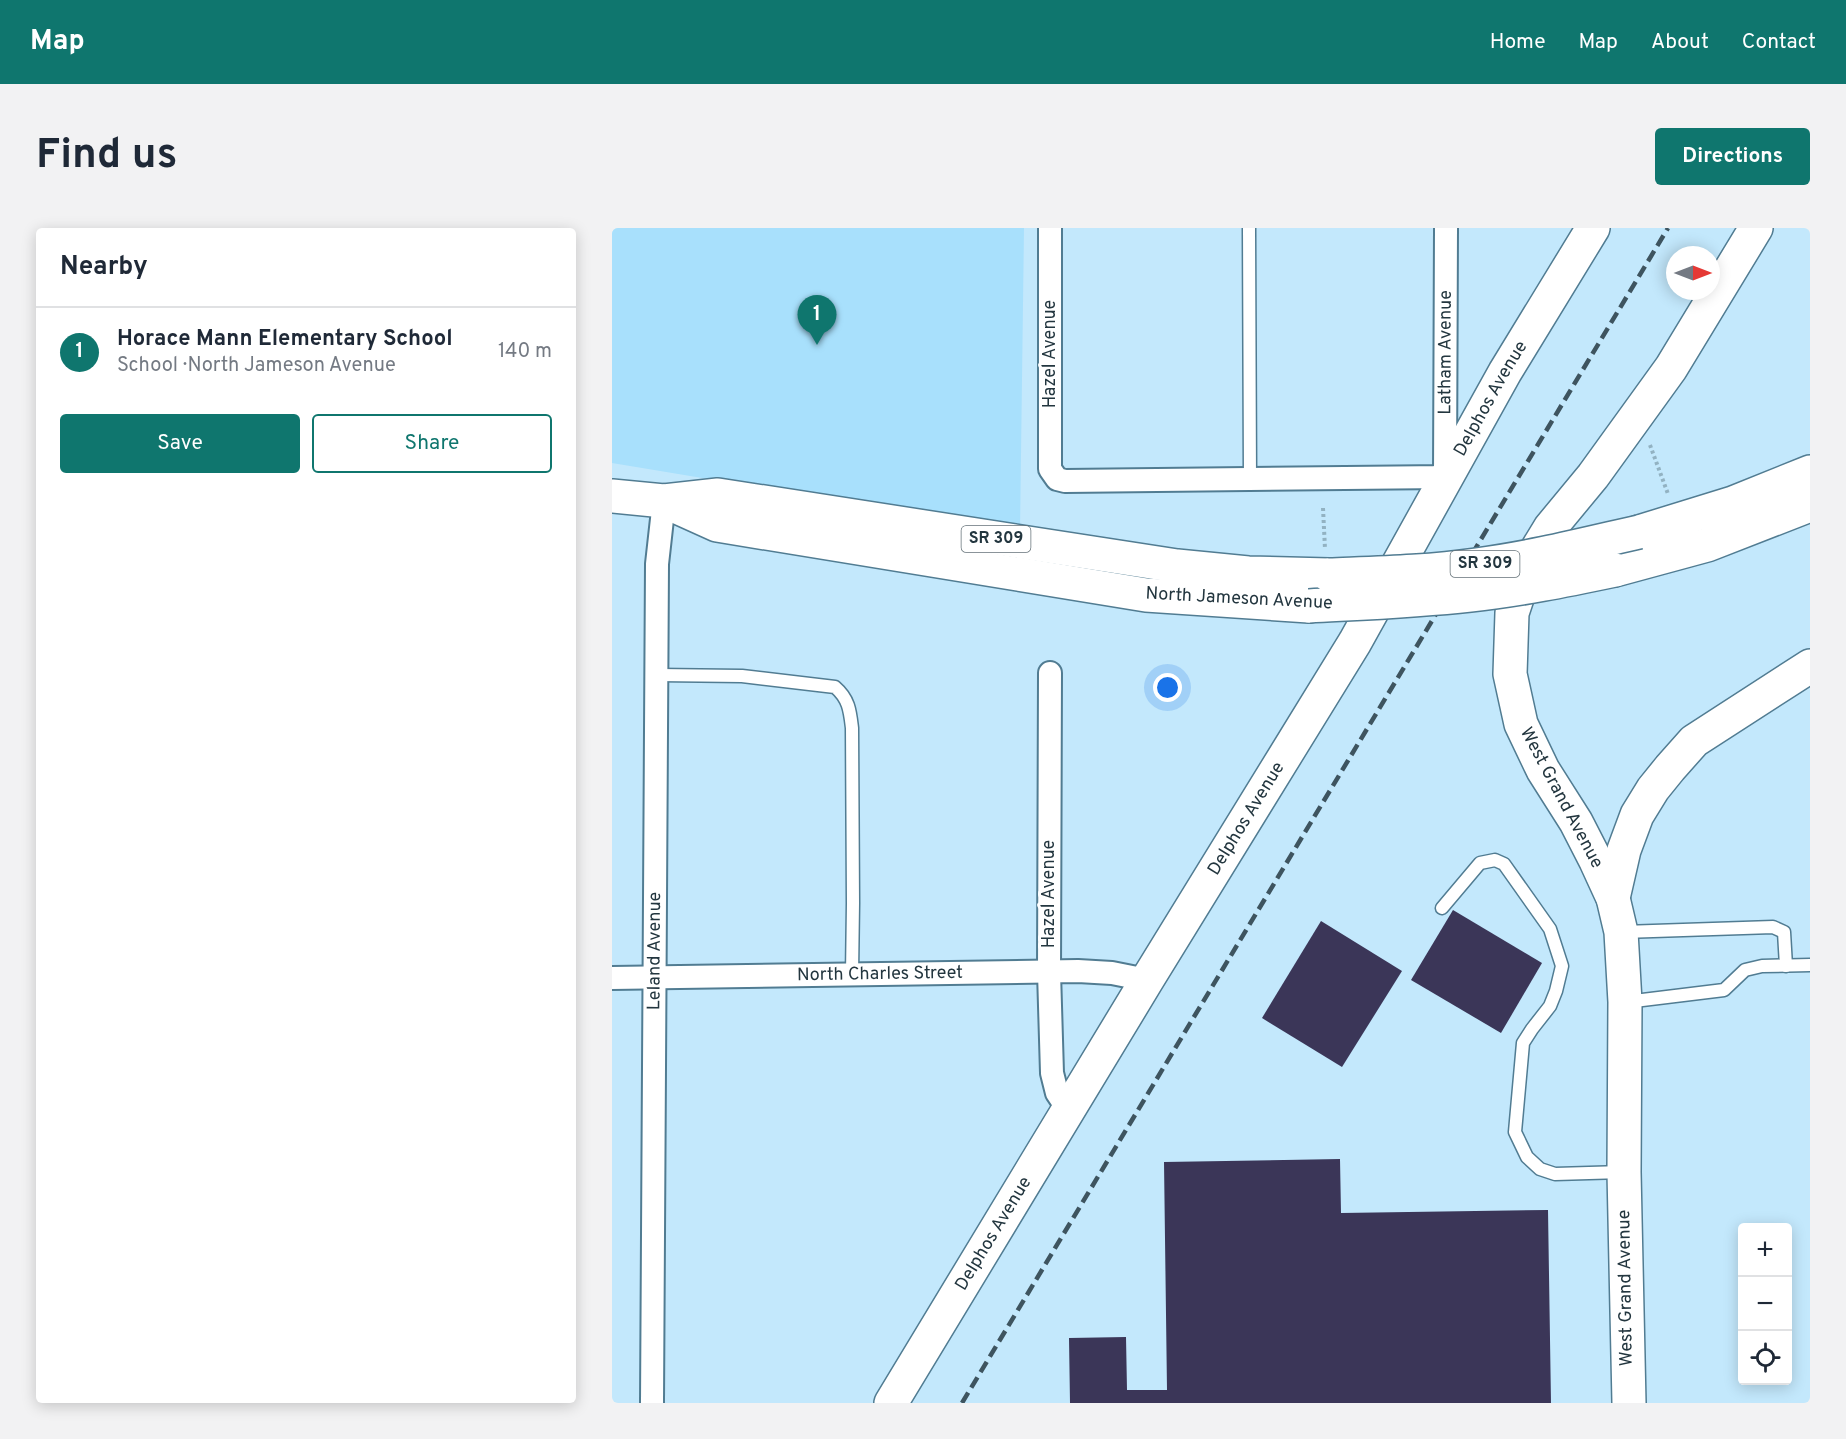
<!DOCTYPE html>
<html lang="en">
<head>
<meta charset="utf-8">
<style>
  :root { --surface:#fff; --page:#f2f2f3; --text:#1f2937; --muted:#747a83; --line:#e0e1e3; --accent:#0f766e }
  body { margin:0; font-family:Overpass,sans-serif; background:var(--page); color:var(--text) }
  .controls { position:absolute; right:18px; bottom:18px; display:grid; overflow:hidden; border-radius:6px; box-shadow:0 3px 15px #0003 }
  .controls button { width:54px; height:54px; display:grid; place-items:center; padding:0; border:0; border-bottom:2px solid var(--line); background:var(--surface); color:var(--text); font:30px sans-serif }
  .compass { position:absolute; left:1054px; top:18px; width:54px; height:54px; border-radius:50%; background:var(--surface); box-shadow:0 3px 15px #0003; rotate:90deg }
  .you { position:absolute; left:556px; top:460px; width:21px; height:21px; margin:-15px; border:4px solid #fff; border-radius:50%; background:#1a73e8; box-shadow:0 0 0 9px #1a73e833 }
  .badge { display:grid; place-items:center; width:39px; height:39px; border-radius:50%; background:var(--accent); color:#fff; font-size:20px; font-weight:700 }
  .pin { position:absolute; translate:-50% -50px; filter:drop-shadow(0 2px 3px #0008) }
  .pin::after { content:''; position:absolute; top:32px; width:21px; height:18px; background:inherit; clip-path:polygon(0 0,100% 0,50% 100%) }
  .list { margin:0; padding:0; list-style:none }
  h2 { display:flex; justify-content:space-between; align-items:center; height:78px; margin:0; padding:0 24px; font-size:26px }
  h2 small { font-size:20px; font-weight:400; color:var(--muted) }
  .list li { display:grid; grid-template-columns:39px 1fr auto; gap:18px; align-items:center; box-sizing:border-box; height:90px; padding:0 24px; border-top:2px solid var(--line) }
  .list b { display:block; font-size:22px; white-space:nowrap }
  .list p { margin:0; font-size:20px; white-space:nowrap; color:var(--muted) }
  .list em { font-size:20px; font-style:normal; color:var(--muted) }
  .actions { display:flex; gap:12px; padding:18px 24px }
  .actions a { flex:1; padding:14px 0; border:2px solid var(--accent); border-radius:6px; text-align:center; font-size:21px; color:var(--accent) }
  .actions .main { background:var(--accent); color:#fff }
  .icon { flex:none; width:33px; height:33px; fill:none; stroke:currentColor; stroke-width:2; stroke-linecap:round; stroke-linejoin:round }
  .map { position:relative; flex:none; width:1198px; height:1175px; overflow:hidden; border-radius:6px }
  header { display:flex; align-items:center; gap:36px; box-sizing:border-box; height:84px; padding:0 30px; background:var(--accent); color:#fff }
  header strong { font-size:28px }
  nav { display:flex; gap:33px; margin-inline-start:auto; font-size:21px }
  .intro { display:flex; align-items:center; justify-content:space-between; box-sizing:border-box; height:144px; padding:0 36px }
  h1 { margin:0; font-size:42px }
  .button { padding:15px 27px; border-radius:6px; background:var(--accent); color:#fff; font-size:21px; font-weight:700 }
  main { display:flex; gap:36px; padding:0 36px }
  aside { flex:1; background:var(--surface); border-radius:6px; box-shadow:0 3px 15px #0003 }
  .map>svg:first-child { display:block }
  .built { fill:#a8e0fc }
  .building { fill:#3b3658 }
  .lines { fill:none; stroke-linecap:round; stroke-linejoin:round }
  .lane-casing { stroke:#517c92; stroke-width:15 }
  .street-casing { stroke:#517c92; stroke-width:26 }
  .secondary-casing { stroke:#517c92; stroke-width:36 }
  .primary-casing { stroke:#517c92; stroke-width:36 }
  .path { stroke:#92b2c2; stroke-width:4; stroke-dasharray:3 3; stroke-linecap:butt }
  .lane { stroke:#fff; stroke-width:12 }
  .street { stroke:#fff; stroke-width:22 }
  .secondary { stroke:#fff; stroke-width:33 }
  .primary { stroke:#fff; stroke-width:33 }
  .rail { stroke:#3e545f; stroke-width:4.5; stroke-dasharray:12 6; stroke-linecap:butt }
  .primary-bridge-casing { stroke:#517c92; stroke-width:36; stroke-linecap:butt }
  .primary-bridge { stroke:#fff; stroke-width:33 }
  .labels { text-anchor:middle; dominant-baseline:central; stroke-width:6; stroke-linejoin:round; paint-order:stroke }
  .shield { fill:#fff; stroke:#657279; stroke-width:1.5 }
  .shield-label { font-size:16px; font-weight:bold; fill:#23363f }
  .street-label { font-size:18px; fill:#23363f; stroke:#fff }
</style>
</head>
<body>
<header>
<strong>Map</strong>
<nav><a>Home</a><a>Map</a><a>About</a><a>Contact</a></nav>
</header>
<div class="intro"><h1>Find us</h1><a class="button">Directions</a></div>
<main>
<aside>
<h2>Nearby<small></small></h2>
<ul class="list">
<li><span class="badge">1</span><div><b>Horace Mann Elementary School</b><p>School · North Jameson Avenue</p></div><em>140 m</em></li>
</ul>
<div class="actions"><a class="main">Save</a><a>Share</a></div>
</aside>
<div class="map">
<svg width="1198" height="1175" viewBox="0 0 1198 1175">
  <rect width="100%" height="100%" fill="#c3e8fc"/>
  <path class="built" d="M0,0H412L408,303L0,235Z"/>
  <g class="building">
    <path d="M841,682L930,735L889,805L799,752Z"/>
    <path d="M709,693L790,743L730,839L650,790Z"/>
    <path d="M728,931L729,985L936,982L939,1175H458L457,1110L514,1109L515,1162H555L552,934Z"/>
  </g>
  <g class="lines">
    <g class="lane-casing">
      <g id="lane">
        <path d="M637,0L638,252"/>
        <path d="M46,447L130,448L223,459C237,471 238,483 240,500L241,675L240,746"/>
        <path d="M830,680L868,635L883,632L892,636L938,701L950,738L944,763L938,778L920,801L911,815L903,904L915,929L928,941L943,946L1011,944"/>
        <path d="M1011,704L1161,699L1172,704L1174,738"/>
        <path d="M1014,774L1112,762L1133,742L1150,738L1198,737"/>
      </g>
    </g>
    <g class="street-casing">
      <g id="street">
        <path id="s1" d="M438,0V241L445,251L453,253L833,249L834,0"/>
        <path d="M438,445L437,744L440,845L445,865L457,883"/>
        <path id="s2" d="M0,750L466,743L500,745L535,752"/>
        <path id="s3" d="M40,1175L45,336L52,273"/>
      </g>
    </g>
    <g class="secondary-casing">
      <g id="secondary">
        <path id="s4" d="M279,1175L535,752L743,414L893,144L981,0"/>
        <path d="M1017,1175L1012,944L1013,774L1009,704L1001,670L984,633L964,594L931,542L909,496L898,446L900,385L910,355L921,328L938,300L981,248L1059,140L1144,0"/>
      </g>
    </g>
    <g class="primary-casing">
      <g id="primary">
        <path d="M0,268L52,273L106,267L565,338L636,345L717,347"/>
        <path d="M54,274L105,297L534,367L697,378"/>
        <path d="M1027,304L1121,275L1198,244"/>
        <path d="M1003,342L1095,317L1198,277"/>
        <path d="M1001,670L1012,622L1025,587L1041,561L1058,540L1082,513L1198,438"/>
      </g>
    </g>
    <g class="path">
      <path d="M1038,217L1056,266"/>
      <path d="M711,280L713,321"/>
    </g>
    <use href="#lane" class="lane"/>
    <use href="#street" class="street"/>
    <use href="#secondary" class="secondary"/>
    <use href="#primary" class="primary"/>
    <path class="rail" d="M350,1175L1056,0"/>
    <g class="primary-bridge-casing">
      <g id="primary-bridge">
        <path d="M717,347C766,345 815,344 864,337C919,330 974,316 1027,304"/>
        <path d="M697,378C751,375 804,373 858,367C907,362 955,352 1003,342"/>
      </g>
    </g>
    <use href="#primary-bridge" class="primary-bridge"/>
  </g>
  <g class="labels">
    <g class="shield">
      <rect x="349.5" y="298" width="69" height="26" rx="4.5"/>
      <rect x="838.5" y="323" width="69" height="26" rx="4.5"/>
    </g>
    <g class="shield-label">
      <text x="384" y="311">SR 309</text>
      <text x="873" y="336">SR 309</text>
    </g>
    <g class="street-label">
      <text stroke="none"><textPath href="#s1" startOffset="766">Latham Avenue</textPath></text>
      <text transform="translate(438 126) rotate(-90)">Hazel Avenue</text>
      <text stroke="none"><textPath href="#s4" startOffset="1170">Delphos Avenue</textPath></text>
      <text transform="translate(627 371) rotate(3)">North Jameson Avenue</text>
      <text transform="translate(949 570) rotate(62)">West Grand Avenue</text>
      <text stroke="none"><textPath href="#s4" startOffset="684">Delphos Avenue</textPath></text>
      <text transform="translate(437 666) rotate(-90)">Hazel Avenue</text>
      <text stroke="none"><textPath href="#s3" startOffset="452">Leland Avenue</textPath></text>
      <text stroke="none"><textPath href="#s2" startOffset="268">North Charles Street</textPath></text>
      <text stroke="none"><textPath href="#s4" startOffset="198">Delphos Avenue</textPath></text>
      <text transform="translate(1014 1060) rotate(-91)">West Grand Avenue</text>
    </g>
  </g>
</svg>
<div class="controls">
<button>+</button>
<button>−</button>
<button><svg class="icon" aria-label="locate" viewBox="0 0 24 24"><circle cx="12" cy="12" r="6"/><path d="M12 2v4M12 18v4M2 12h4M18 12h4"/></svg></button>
</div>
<svg class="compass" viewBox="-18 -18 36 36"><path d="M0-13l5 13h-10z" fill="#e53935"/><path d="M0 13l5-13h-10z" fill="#747a83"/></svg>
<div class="you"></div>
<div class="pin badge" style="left:205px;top:117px">1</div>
</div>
</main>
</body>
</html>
